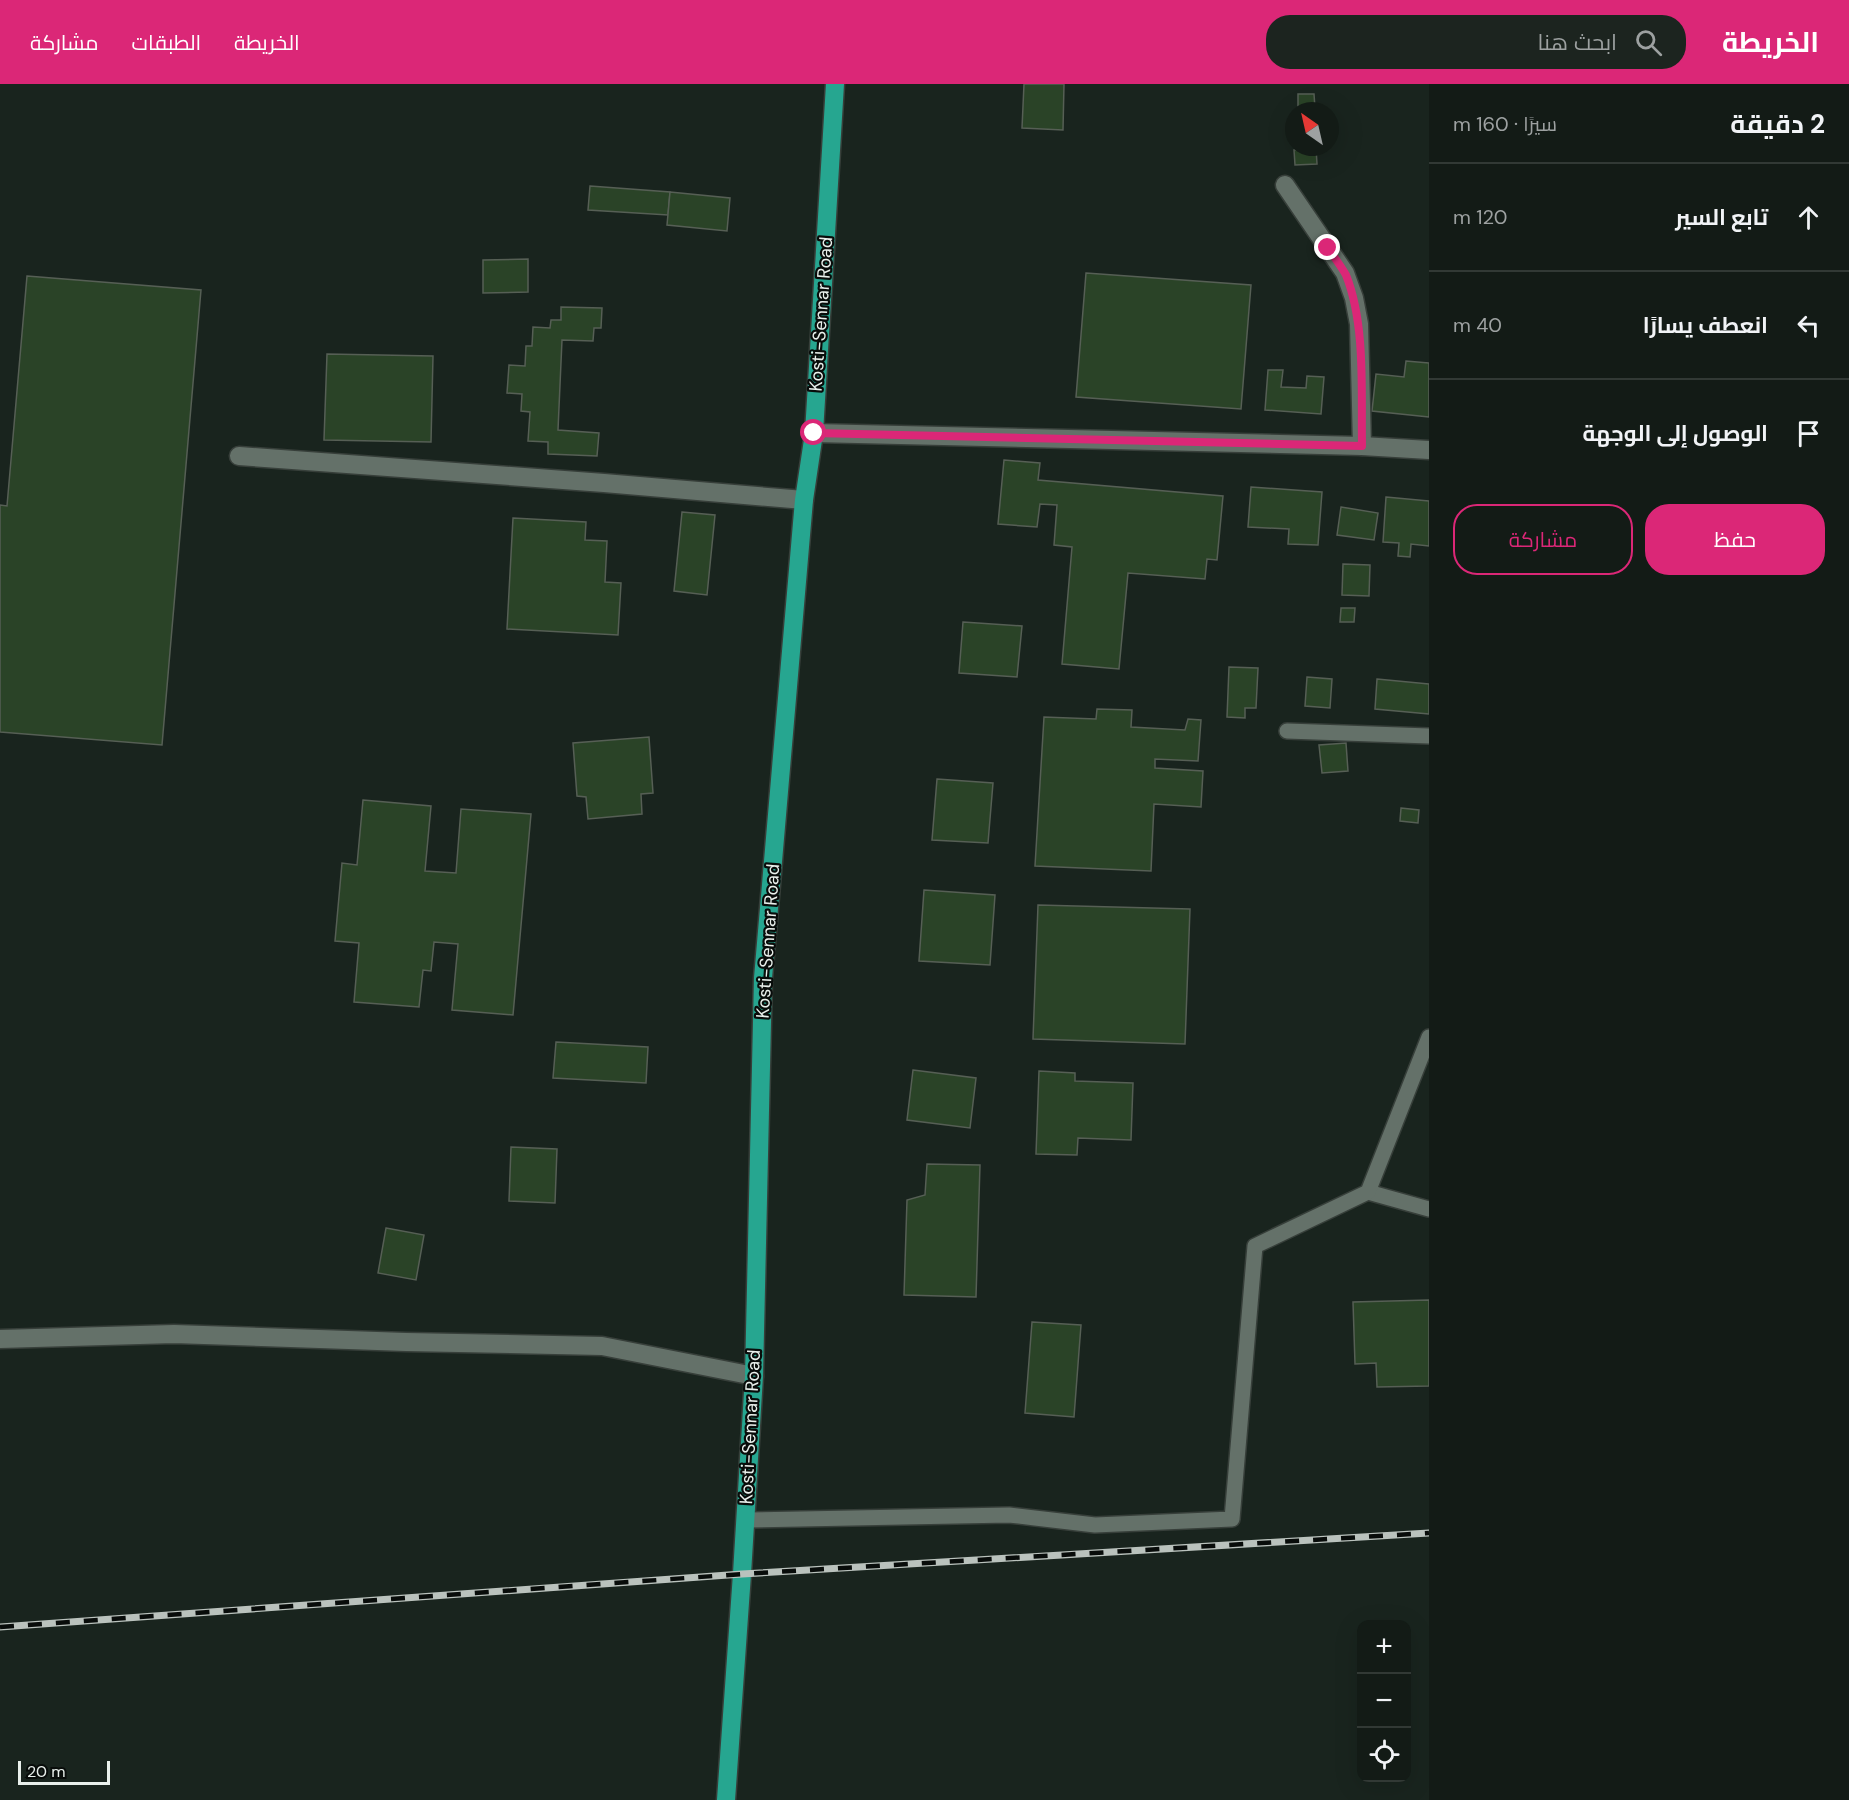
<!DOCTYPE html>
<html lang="ar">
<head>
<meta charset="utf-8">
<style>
  :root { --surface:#131b16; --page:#1c241f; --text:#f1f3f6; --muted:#9da1a1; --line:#323935; --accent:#db2777 }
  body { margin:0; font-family:"DM Sans",Cairo,sans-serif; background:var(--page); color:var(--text); direction:rtl }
  .controls { position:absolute; right:18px; bottom:18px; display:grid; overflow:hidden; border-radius:12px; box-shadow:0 6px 24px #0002 }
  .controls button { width:54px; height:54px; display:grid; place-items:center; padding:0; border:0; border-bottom:2px solid var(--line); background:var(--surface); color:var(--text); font:30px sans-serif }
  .compass { position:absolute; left:1285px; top:18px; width:54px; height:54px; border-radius:50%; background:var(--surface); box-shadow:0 6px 24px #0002; rotate:326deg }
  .scale { position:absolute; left:18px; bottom:15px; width:92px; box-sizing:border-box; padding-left:6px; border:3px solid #e9f0ec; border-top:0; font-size:16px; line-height:21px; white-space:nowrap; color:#e9f0ec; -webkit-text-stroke:4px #080c0a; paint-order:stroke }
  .stop { position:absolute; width:18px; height:18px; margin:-14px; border:4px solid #db2777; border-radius:50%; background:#fff }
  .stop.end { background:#db2777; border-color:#fff; box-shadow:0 2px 6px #0008 }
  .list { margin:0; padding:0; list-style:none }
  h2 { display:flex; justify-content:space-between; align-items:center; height:78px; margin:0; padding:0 24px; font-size:26px }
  h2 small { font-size:20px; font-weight:400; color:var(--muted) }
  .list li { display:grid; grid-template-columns:39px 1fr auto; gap:18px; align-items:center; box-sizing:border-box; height:108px; padding:0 24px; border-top:2px solid var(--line) }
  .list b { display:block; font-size:22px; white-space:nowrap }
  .list em { font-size:20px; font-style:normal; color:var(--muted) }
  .actions { display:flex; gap:12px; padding:18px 24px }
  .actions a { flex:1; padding:14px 0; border:2px solid var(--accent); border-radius:24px; text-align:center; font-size:21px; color:var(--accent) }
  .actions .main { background:var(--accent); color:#fff }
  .icon { flex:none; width:33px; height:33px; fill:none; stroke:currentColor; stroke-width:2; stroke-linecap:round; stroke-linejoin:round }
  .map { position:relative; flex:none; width:1429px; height:1716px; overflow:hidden; direction:ltr }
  header { display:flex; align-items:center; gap:36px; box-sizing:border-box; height:84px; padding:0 30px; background:var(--accent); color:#fff }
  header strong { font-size:28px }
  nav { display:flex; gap:33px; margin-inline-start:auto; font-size:21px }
  .search { width:420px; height:54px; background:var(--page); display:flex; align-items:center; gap:15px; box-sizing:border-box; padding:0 21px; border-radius:24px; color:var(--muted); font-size:22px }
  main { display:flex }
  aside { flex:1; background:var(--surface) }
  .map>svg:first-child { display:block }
  .building { fill:#2a4327; stroke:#565f55; stroke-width:1.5 }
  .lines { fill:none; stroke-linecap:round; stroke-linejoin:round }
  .service-casing { stroke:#373f3a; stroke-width:18 }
  .minor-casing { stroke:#373f3a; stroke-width:21 }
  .trunk-casing { stroke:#373f3a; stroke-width:21 }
  .service { stroke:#647169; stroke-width:15 }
  .minor { stroke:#647169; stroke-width:18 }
  .trunk { stroke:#26a690; stroke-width:18 }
  .rail-casing { stroke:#bac2bd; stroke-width:7 }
  .rail { stroke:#080c0a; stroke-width:4.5; stroke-dasharray:14; stroke-linecap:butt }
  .route { stroke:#db2777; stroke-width:8 }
  .labels { text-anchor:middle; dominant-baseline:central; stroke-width:4.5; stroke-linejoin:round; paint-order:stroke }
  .street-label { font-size:18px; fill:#e9f0ec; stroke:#080c0a }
</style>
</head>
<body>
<header>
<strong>الخريطة</strong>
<div class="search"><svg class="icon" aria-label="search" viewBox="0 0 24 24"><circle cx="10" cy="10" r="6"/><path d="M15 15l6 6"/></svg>ابحث هنا</div>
<nav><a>الخريطة</a><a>الطبقات</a><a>مشاركة</a></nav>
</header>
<main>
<aside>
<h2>2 دقيقة<small>سيرًا · 160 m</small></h2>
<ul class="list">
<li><svg class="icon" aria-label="ahead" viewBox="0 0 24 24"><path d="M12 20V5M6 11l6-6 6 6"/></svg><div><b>تابع السير</b></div><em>120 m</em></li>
<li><svg class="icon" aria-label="left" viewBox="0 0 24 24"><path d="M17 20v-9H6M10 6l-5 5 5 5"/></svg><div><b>انعطف يسارًا</b></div><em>40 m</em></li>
<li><svg class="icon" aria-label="arrive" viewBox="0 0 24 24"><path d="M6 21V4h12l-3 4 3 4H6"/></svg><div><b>الوصول إلى الوجهة</b></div></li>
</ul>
<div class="actions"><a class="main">حفظ</a><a>مشاركة</a></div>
</aside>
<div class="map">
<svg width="1429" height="1716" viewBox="0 0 1429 1716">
  <rect width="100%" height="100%" fill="#19241e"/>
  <g class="building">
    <path d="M1024,0H1064L1063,46L1022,44Z"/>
    <path d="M1298,10H1314L1315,24H1298Z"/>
    <path d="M1316,64L1317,80L1295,81L1294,66Z"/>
    <path d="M590,102L670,108L668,131L588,126Z"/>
    <path d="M670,108L730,114L727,147L667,141Z"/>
    <path d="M528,175V208L483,209V176Z"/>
    <path d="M1086,189L1251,201L1241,325L1076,313Z"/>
    <path d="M27,192L201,206L162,661L0,648V421L7,422Z"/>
    <path d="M561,223L602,224L601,244H594L593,257L562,256L558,346L599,349L597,372L548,370V358L528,357L530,328L521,327L522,310L507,309L509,281L525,282L526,262H532L533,243L550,244L551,236H561Z"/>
    <path d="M327,270L433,272L431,358L324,356Z"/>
    <path d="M1406,277L1429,279V333L1372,327L1376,290L1404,293Z"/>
    <path d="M1268,286H1283L1281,303L1306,304L1307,292L1324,293L1321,330L1265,326Z"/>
    <path d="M1004,376L1040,379L1038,396L1223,412L1217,476L1207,475L1205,495L1128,489L1119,585L1062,580L1072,463L1054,461L1057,421L1040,420L1037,443L998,440Z"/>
    <path d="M1251,403L1322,408L1318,461L1288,460L1289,445L1248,443Z"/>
    <path d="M1386,413L1429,417V462L1411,460L1410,473L1398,472L1399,459L1383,458Z"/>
    <path d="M1341,423L1378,429L1374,456L1337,451Z"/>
    <path d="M682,428L715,431L707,511L674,507Z"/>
    <path d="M513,434L586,438L585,456L607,457L605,498L621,499L618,551L507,545Z"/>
    <path d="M1343,480L1370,481L1369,512L1342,511Z"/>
    <path d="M1341,524H1355L1354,538H1340Z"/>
    <path d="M963,538L1022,542L1017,593L959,589Z"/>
    <path d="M1229,583L1258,584L1256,624H1245V634L1227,633Z"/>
    <path d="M1307,593L1332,595L1330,624L1305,622Z"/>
    <path d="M1377,595L1429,600V630L1375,625Z"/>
    <path d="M1097,625L1132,626L1131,643L1185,646L1188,635L1201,636L1198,677L1155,675V684L1203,687L1201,723L1154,720L1151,787L1035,782L1044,633L1096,635Z"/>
    <path d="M649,653L653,709L641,710L642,730L588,735L586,713L577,712L573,659Z"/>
    <path d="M1346,659L1348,687L1322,689L1319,661Z"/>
    <path d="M937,695L993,699L988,759L932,756Z"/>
    <path d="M363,716L431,722L425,787L456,789L461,725L531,730L513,931L452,926L458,860L434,858L431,887L423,886L419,923L354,918L359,859L335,857L342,779L357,781Z"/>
    <path d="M1401,724L1419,726L1418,739L1400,737Z"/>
    <path d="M924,806L995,811L990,881L919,877Z"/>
    <path d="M1038,821L1190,825L1185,960L1033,955Z"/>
    <path d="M556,958L648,963L646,999L553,994Z"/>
    <path d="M913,986L976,994L970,1044L907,1036Z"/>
    <path d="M1039,987L1075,989V997L1133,999L1131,1056L1078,1054L1077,1071L1036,1070Z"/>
    <path d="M511,1063L557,1065L555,1119L509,1117Z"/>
    <path d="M927,1080L980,1081L976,1213L904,1211L907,1116L925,1111Z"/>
    <path d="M386,1144L424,1151L416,1196L378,1189Z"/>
    <path d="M1429,1216V1302L1377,1303L1376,1279L1355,1280L1353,1218Z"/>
    <path d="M1032,1238L1081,1241L1074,1333L1025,1329Z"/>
  </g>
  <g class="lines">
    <g class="service-casing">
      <g id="service">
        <path d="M1287,647L1429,652"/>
        <path d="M1368,1108L1429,1125"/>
        <path d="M745,1436L1009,1431L1095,1441L1232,1435L1255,1162L1368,1108L1429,953"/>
      </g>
    </g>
    <g class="minor-casing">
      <g id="minor">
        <path d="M1285,101L1345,189L1354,214L1359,240L1362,362"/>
        <path d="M814,349L1362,362L1429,366"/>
        <path d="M239,372L604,399L804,416"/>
        <path d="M0,1255L174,1250L406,1258L602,1262L754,1292"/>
      </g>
    </g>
    <g class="trunk-casing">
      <path id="trunk" d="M726,1716L742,1490L754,1292L763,894L804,416L814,349L835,0"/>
    </g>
    <use href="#service" class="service"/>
    <use href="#minor" class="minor"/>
    <use href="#trunk" class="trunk"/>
    <g class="rail-casing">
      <path id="rail" d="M0,1543L742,1490L1429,1449"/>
    </g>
    <use href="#rail" class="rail"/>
  </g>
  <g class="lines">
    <path class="route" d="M814,349L1362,362C1361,308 1366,241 1346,191C1341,182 1334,173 1328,164"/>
  </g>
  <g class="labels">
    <g class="street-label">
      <text transform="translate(821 230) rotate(-86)">Kosti-Sennar Road</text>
      <text transform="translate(768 857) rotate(-86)">Kosti-Sennar Road</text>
      <text transform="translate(750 1343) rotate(-87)">Kosti-Sennar Road</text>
    </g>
  </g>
</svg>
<div class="controls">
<button>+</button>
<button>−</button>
<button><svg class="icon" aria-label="locate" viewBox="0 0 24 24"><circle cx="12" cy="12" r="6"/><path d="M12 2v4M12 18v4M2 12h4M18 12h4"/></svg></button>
</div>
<svg class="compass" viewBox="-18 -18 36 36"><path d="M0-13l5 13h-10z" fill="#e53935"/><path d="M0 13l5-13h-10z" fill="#9da1a1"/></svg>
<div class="scale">20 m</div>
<div class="stop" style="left:814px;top:349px"></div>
<div class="stop end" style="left:1328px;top:164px"></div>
</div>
</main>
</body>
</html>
